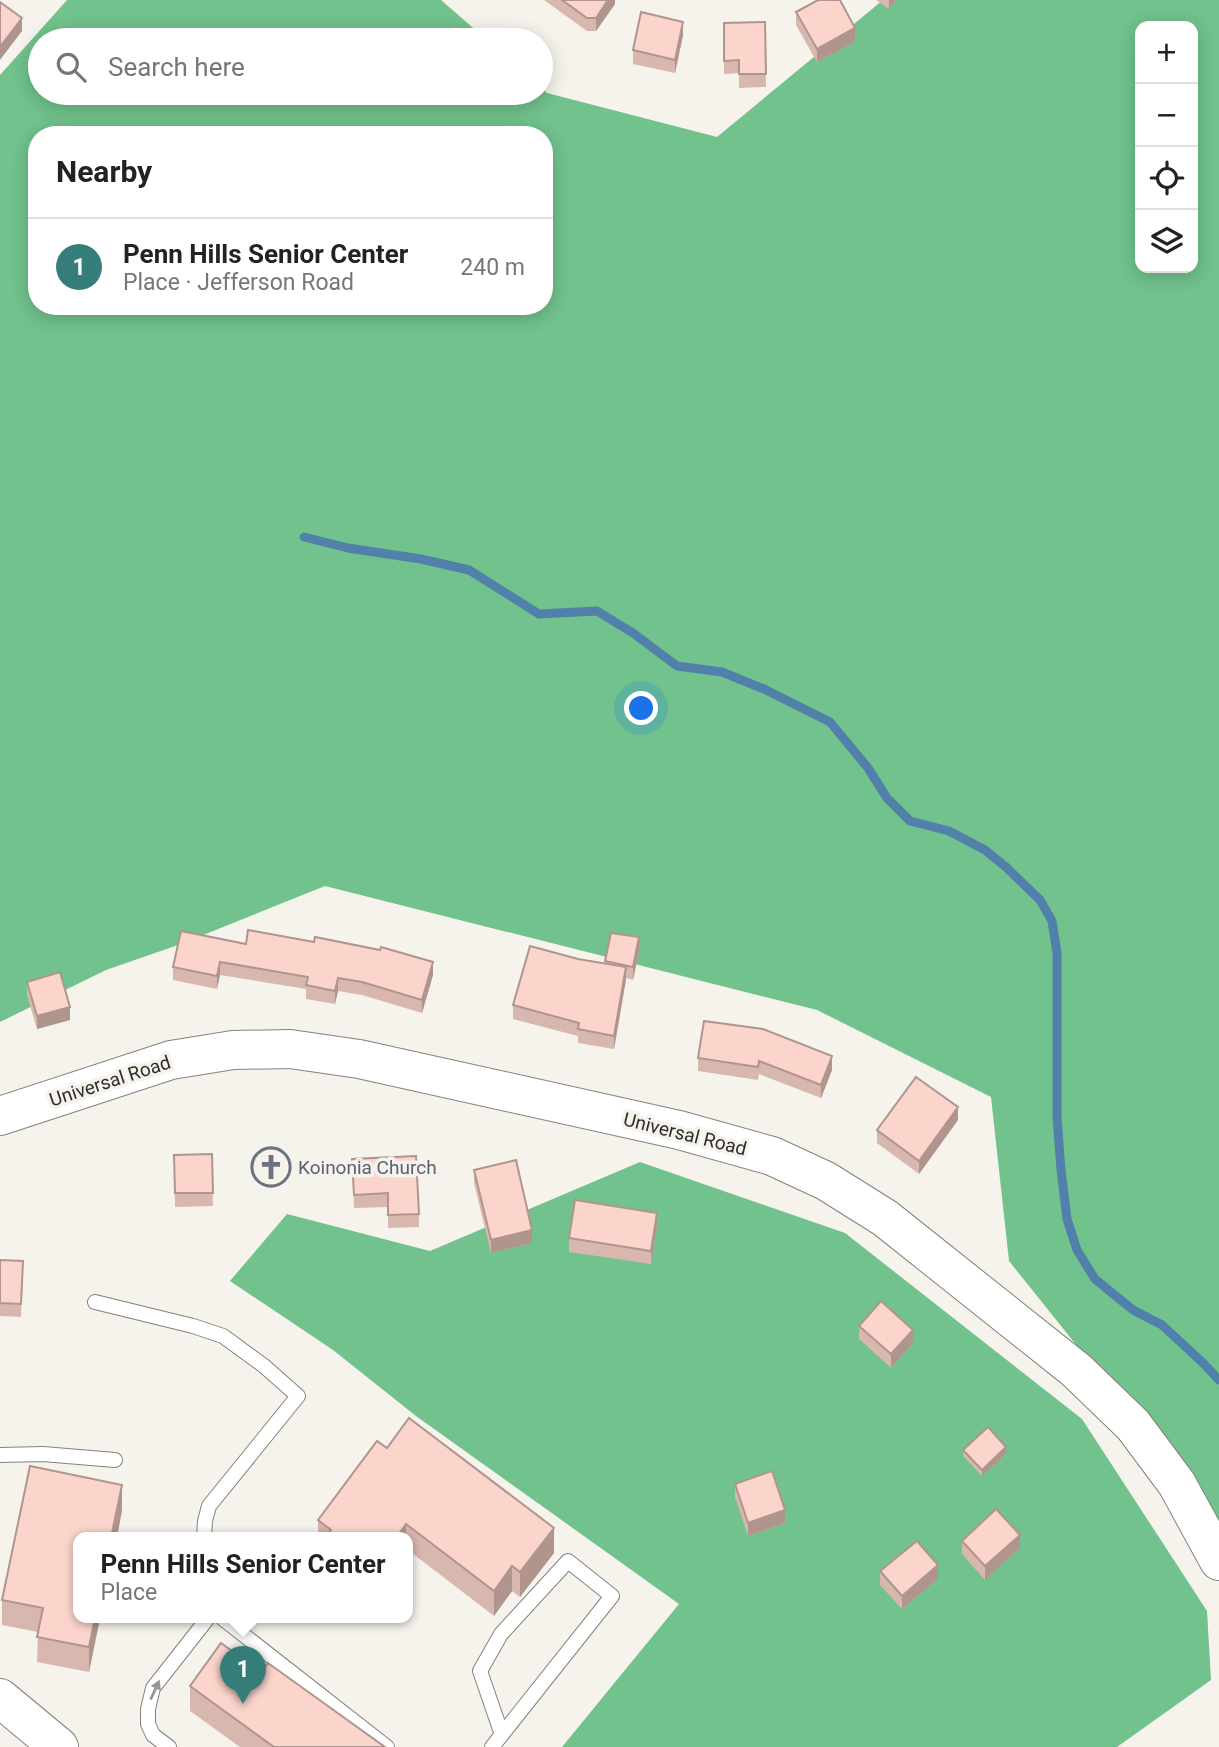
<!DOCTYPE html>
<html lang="en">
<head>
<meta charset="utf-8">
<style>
  :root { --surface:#fff; --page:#f2f2f2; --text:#222; --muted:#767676; --line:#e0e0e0; --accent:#347d79 }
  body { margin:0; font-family:Roboto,sans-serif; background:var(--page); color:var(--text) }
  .controls { position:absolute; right:21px; top:21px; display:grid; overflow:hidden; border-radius:14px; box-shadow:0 4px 18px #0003 }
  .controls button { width:63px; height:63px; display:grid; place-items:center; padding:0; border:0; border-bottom:2px solid var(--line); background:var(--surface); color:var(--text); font:35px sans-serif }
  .you { position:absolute; left:642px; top:709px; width:24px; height:24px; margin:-18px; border:5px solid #fff; border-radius:50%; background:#1a73e8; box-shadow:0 0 0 10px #1a73e833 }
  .badge { display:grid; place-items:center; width:46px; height:46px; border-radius:50%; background:var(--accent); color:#fff; font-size:23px; font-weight:700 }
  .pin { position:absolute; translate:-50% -58px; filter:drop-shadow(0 2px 4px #0008) }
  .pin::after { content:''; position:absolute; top:37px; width:24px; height:21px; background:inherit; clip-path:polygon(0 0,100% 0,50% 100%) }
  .popup { position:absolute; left:73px; top:1532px; width:340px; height:91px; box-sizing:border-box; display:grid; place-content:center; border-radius:14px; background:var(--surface); filter:drop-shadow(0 2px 5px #0005); font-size:23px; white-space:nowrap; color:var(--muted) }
  .popup b { font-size:26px; color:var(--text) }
  .popup::after { content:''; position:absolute; left:50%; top:100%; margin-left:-14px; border:14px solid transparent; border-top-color:var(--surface) }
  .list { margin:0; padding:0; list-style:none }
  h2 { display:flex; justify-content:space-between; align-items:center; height:91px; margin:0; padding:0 28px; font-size:30px }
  h2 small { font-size:23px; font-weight:400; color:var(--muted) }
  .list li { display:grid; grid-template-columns:46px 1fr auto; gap:21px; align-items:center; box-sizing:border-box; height:98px; padding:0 28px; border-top:2px solid var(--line) }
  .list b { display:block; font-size:26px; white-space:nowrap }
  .list p { margin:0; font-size:23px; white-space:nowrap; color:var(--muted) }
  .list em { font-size:23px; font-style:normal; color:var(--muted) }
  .icon { flex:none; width:38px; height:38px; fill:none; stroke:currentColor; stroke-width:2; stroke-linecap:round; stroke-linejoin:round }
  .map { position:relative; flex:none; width:1219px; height:1747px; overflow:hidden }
  .search { position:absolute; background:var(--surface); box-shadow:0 4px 18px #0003; left:28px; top:28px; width:525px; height:77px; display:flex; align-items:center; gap:18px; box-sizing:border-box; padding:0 24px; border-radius:38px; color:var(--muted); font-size:26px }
  .panel { position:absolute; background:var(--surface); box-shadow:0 4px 18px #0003; left:28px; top:126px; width:525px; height:189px; border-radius:28px }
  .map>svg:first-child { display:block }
  .forest { fill:#71c28d; fill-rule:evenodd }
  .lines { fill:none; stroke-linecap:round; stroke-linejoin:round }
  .stream { stroke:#5181aa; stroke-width:9 }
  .lane-casing { stroke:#84827c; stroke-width:16 }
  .secondary-casing { stroke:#84827c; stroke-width:40 }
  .lane { stroke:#fff; stroke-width:14 }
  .secondary { stroke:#fff; stroke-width:38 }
  .wall { fill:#d8b7af }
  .shaded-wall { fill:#b0958e }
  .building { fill:#fbd5cb; stroke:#b0958e; stroke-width:2 }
  .oneway { fill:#979695 }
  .labels { text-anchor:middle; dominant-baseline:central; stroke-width:7; stroke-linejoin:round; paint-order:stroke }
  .street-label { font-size:19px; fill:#2f2e2b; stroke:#f6f3ec }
  .worship-label { font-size:19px; fill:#5b616d; stroke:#f6f3ec; text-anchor:start }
</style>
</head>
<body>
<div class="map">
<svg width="1219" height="1747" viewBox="0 0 1219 1747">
  <rect width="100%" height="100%" fill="#f6f3ec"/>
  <g class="forest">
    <path d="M67,0H441L487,40H40V93H541V87L547,93L717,137L883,0H1219V1523L1009,1261L991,1097L817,1010L325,886L181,944L106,970L0,1022V75ZM1140,26H1193V268H1140ZM37,135H544V306H37Z"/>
    <path d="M640,1162L845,1233L1082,1419L1207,1611L1211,1680L1117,1747H562L679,1604L416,1416L333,1350L230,1281L287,1214L430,1251Z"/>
  </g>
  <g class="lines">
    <path class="stream" d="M304,537L348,548L421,559L469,570L539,614L597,611L633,633L677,666L722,672L764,689L830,722L868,768L887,798L910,821L949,831L985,850L1006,867L1040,900L1052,921L1057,953V1117L1061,1170L1067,1219L1077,1250L1095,1279L1133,1310L1162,1325L1202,1362L1219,1380"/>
    <g class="lane-casing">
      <g id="lane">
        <path d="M95,1302L193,1326L223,1336L264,1366L298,1396L209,1506L205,1521L204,1538"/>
        <path d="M0,1455L43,1454L115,1460"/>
        <path d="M222,1618L387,1747"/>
        <path d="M169,1747L153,1735L148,1724V1709L153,1688L208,1618"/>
        <path d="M492,1747L612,1596L568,1561L501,1634L480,1671L502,1735"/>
      </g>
    </g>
    <g class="secondary-casing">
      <g id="secondary">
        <path d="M0,1116L171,1060L233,1050L290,1049L359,1059L679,1130L772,1156L826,1181L885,1218L1076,1370L1133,1425L1177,1484L1219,1561"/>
        <path d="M0,1698L59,1747"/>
      </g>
    </g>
    <use href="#lane" class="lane"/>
    <use href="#secondary" class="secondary"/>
  </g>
  <g class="wall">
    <path d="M544,0H615V4L596,31H587Z"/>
    <path d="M876,0H896L889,9Z"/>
    <path d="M796,12L855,42L817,62L796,25Z"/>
    <path d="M765,22L766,87L739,88V73L724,74V23Z"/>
    <path d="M683,35L675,73L633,64V50Z"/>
    <path d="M314,942L433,975L422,1013L362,995L338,991L335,1004L306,999V989L220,975L217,989L173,980V967L246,944Z"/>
    <path d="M639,951L633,980L626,978L614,1049L578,1043V1036L513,1019V1005L578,959L605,963V961Z"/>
    <path d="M27,982L70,1020L37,1029L27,995Z"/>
    <path d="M704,1021L832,1070L821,1098L759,1074L758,1080L698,1071V1058Z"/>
    <path d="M958,1120L919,1174L877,1143V1130Z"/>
    <path d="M212,1154L213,1206L175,1207L174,1155Z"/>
    <path d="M352,1159L419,1214V1227L388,1228V1207L354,1208Z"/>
    <path d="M474,1170L532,1243L491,1253L474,1183Z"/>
    <path d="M657,1226L651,1264L569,1252V1238Z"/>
    <path d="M0,1260L23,1261L21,1317L0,1316Z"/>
    <path d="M859,1326L913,1343L891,1368L859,1339Z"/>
    <path d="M387,1448L554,1553L520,1597L512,1591L494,1616L408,1550V1538H318V1520Z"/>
    <path d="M963,1450L1006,1454L982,1476L963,1456Z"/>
    <path d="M735,1484L785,1523L748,1536L735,1497Z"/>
    <path d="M122,1510L89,1672L37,1662L38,1632L2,1625V1600Z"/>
    <path d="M962,1541L1020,1548L985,1580L962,1554Z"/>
    <path d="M880,1571L938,1579L902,1609L880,1585Z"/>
    <path d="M261,1672L385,1747H240L190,1711V1686Z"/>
  </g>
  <g class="shaded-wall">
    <path d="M608,0H615V4L596,31V18Z"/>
    <path d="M889,0H896L889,9Z"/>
    <path d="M22,18V31L0,60V47Z"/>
    <path d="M683,22V35L675,73V60Z"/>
    <path d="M855,28V42L817,62V49Z"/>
    <path d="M639,937V951L633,980V967Z"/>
    <path d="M220,962V975L217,989V976Z"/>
    <path d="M433,962V975L422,1013V1000Z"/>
    <path d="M626,967V980L614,1049V1036Z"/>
    <path d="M338,978V991L335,1004V991Z"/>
    <path d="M70,1007V1020L37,1029V1016Z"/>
    <path d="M832,1056V1070L821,1098V1085Z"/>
    <path d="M958,1107V1120L919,1174V1161Z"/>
    <path d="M657,1213V1226L651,1264V1251Z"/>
    <path d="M532,1230V1243L491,1253V1240Z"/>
    <path d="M913,1330V1343L891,1368V1354Z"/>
    <path d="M1006,1447V1454L982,1476V1470Z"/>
    <path d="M122,1485V1510L117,1538H111Z"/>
    <path d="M785,1510V1523L748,1536V1523Z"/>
    <path d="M406,1524V1538H396Z"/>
    <path d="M554,1528V1553L520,1597V1572Z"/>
    <path d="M1020,1535V1548L985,1580V1566Z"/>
    <path d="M938,1565V1579L902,1609V1596Z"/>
    <path d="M512,1566V1591L494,1616V1591Z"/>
    <path d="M95,1618H100L89,1672V1647Z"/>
  </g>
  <g class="building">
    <path d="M562,0H608L596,18H587Z"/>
    <path d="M818,0H840L855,28L817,49L796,12Z"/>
    <path d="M0,2L22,18L0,47Z"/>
    <path d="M641,12L683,22L675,60L633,50Z"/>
    <path d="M765,22L766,74H739V60L724,61V23Z"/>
    <path d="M248,930L314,942L315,937L380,950L381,947L433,962L422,1000L362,982L338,978L335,991L306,985L308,977L220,962L217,976L173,967L181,931L246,944Z"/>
    <path d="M611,933L639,937L633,967L605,961Z"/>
    <path d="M530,946L578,959L626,967L614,1036L578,1029L579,1023L513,1005Z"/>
    <path d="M60,972L70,1007L37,1016L27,982Z"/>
    <path d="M704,1021L763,1029L832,1056L821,1085L759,1061L758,1067L698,1058Z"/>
    <path d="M916,1077L958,1107L919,1161L877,1130Z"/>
    <path d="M212,1154L213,1193H175L174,1155Z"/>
    <path d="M416,1156L419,1214L388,1215V1193L354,1195L352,1159Z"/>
    <path d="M516,1160L532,1230L491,1240L474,1170Z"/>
    <path d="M575,1200L657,1213L651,1251L569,1238Z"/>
    <path d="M0,1260L23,1261L21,1304L0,1303Z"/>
    <path d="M881,1301L913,1330L891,1354L859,1326Z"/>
    <path d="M409,1418L554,1528L520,1572L512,1566L494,1591L406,1524L396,1538H325L331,1530L318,1520L377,1441L387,1448Z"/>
    <path d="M988,1427L1006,1447L982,1470L963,1450Z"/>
    <path d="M30,1466L122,1485L111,1538H79V1618H95L89,1647L37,1637L43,1608L2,1600Z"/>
    <path d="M772,1471L785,1510L748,1523L735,1484Z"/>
    <path d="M996,1509L1020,1535L985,1566L962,1541Z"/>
    <path d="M917,1541L938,1565L902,1596L880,1571Z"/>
    <path d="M221,1643L261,1672L268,1663L385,1747H274L190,1686Z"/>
  </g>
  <defs><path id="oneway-solid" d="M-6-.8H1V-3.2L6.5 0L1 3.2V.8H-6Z" transform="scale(1.75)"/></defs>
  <use class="oneway" href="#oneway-solid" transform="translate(155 1690) rotate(-65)"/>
  <defs>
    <g id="church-ring" transform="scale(2.0125)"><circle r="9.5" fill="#f6f3ec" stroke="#6b7280" stroke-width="1.5"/><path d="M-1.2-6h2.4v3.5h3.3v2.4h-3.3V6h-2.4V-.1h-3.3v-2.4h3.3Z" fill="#6b7280"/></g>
  </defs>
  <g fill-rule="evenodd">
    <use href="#church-ring" x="271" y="1167"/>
  </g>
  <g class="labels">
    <g class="street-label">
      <text transform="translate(110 1081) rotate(-18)">Universal Road</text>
      <text transform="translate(685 1134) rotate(14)">Universal Road</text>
    </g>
    <g class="worship-label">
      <text x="298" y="1167">Koinonia Church</text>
    </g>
  </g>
</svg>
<div class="controls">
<button>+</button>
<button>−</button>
<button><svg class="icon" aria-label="locate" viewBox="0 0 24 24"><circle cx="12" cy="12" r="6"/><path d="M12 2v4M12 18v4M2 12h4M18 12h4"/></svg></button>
<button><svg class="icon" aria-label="layers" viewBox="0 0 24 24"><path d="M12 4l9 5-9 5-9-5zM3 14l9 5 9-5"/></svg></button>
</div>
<div class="you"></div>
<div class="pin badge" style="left:243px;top:1704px">1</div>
<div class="popup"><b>Penn Hills Senior Center</b>Place</div>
<div class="search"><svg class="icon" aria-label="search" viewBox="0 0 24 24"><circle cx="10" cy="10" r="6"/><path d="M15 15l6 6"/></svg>Search here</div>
<section class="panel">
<h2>Nearby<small></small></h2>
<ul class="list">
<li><span class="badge">1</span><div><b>Penn Hills Senior Center</b><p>Place · Jefferson Road</p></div><em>240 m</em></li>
</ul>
</section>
</div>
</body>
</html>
